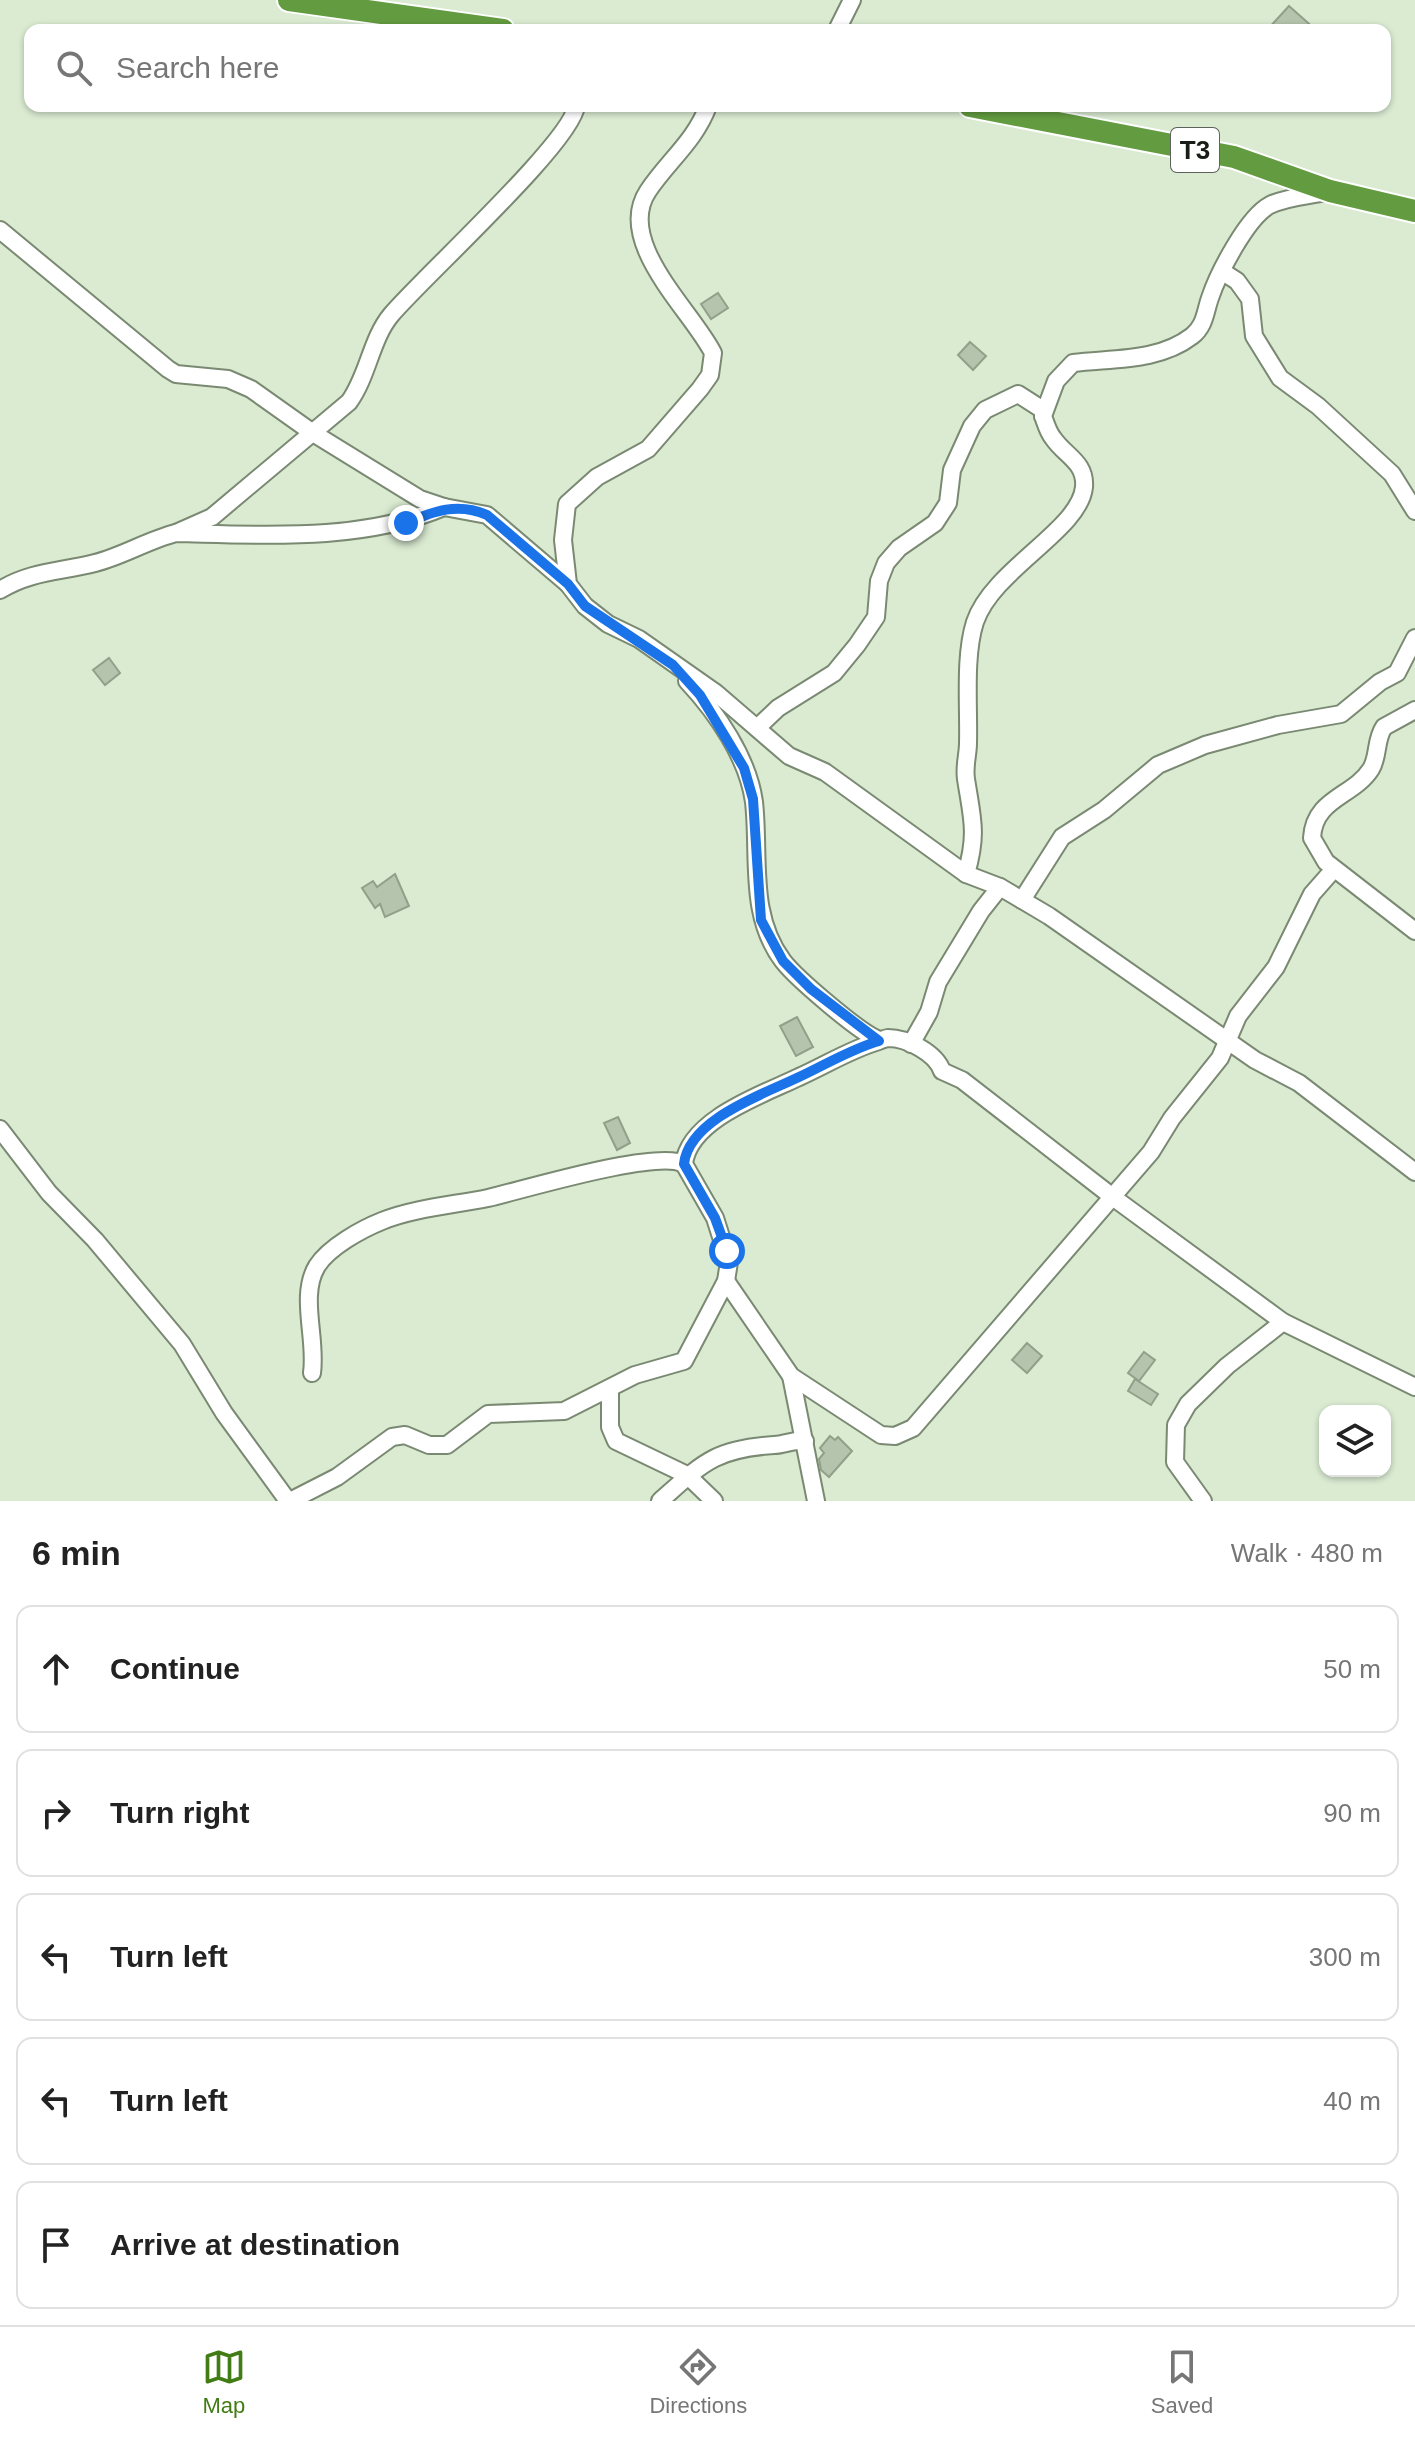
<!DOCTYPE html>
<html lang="en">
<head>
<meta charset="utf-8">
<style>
  :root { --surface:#fff; --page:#f6f6f6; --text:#222; --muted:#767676; --line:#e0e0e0; --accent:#427c14 }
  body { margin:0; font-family:Helvetica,sans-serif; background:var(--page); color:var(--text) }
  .controls { position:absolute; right:24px; bottom:24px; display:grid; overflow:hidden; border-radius:16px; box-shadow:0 2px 6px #0004 }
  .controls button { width:72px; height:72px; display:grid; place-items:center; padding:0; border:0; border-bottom:2px solid var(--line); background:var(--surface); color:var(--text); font:40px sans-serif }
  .stop { position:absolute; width:24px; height:24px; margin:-18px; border:6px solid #1a73e8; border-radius:50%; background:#fff }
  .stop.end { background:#1a73e8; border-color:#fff; box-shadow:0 2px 8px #0008 }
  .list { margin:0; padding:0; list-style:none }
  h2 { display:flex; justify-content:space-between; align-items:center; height:104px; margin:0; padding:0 32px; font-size:34px }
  h2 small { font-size:26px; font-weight:400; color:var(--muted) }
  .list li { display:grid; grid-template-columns:52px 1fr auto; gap:24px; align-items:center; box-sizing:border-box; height:128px; margin:0 16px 16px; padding:0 16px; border:2px solid var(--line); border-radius:16px }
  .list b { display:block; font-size:30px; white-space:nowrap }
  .list em { font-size:26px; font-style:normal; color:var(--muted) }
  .icon { flex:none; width:44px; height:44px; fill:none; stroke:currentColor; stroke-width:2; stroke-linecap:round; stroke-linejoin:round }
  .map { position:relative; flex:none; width:1415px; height:1501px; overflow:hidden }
  .search { position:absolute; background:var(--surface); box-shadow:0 2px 6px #0004; left:24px; right:24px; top:24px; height:88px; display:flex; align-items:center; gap:20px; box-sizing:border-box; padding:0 28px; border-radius:16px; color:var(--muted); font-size:30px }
  .sheet { height:824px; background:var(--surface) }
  nav { display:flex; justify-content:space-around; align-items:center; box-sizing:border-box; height:112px; border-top:2px solid var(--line); background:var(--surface); font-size:22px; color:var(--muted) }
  nav a { display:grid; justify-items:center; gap:4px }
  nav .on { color:var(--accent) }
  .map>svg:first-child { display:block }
  .building { fill:#b4c4ad; stroke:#91a089; stroke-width:2 }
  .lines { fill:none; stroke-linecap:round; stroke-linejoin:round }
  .minor-casing { stroke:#7a8972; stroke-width:20 }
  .highway-casing { stroke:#fff; stroke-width:26 }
  .minor { stroke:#fff; stroke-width:16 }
  .highway { stroke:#639c40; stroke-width:22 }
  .route { stroke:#1a73e8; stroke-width:10 }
  .labels { text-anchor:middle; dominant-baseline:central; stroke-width:8; stroke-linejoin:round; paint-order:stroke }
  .shield { fill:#fff; stroke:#5d625b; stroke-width:2 }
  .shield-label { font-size:26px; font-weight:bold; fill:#181e15 }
</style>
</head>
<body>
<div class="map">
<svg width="1415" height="1501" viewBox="0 0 1415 1501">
  <rect width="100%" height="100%" fill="#daebd2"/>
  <g class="building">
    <path d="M1289,6L1316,30H1267Z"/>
    <path d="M718,293L728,308L711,319L701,304Z"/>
    <path d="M970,342L986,356L973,370L958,355Z"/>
    <path d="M109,658L120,673L105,685L93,670Z"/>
    <path d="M395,874L409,906L385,917L380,904L375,908L362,888L373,881L377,887Z"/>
    <path d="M797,1017L813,1047L796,1056L780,1026Z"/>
    <path d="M618,1117L630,1143L617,1150L604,1123Z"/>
    <path d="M1027,1343L1042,1356L1027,1373L1012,1360Z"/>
    <path d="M1144,1352L1155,1360L1139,1381L1128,1373Z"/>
    <path d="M1135,1379L1158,1394L1151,1405L1128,1391Z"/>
    <path d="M830,1436L835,1440L838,1437L852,1451L829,1477L821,1470L819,1459L824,1453L820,1448Z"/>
  </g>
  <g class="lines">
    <g class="minor-casing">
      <g id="minor">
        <path d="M837,30L852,0"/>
        <path d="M708,106C695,141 668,161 648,191C614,242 692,311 713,353L710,375L700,389L648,449L597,477L567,504L563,540L568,584L585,606L608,624L639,639L716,693L789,756L825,772L966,874L1000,887L1049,916L1255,1060L1299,1083L1415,1172"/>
        <path d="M0,230L168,369L176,374L228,379L251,389L313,433L420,499L444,507L487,515L568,584"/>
        <path d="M1223,272L1237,281L1250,299L1254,336L1280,378L1318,406L1392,474L1415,511"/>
        <path d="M176,533L212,517L349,402C368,376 371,339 391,315C422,278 573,141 576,106"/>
        <path d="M0,590C31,571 60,572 95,563C123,556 148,540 176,533C264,535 362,542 444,507"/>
        <path d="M687,681C717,713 748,758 754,802C760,856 748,915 783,961C796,978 858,1031 877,1039C882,1041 882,1039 888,1038C907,1038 936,1053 942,1071L962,1080L1114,1198L1283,1322L1415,1387"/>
        <path d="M1415,710L1384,727C1375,740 1379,756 1371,769C1353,797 1314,798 1312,838L1326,862L1415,931"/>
        <path d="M757,728L778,708L834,673L857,645L876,617L879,581L886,563L899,548L935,523L948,503L952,470L972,426L985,410L1018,394L1043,410V416"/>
        <path d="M966,874C978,833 972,818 966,779C964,766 968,755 968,743C969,706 964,656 975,622C993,569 1080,530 1084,487C1086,462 1065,456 1053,438C1048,432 1046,424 1043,416L1056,381L1073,363C1113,358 1158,362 1192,336C1205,326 1205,312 1210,298C1218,274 1247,217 1270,205C1289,196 1310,196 1330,191"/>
        <path d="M1022,900L1062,837L1104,810L1158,765L1205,745L1278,725L1341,714L1380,682L1397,673L1415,638"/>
        <path d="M911,1044L929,1012L938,982L981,911L1000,887"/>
        <path d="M0,1129L49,1193L95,1240L182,1344L224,1413L288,1501"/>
        <path d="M726,1281L791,1376L881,1435L895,1436L913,1428L1151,1152L1172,1118L1220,1058L1238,1016L1276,967L1312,894L1334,869"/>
        <path d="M312,1373C317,1338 299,1296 317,1266C329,1247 362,1229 382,1221C414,1208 454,1205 488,1198C523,1190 657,1149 684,1164"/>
        <path d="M791,1376L816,1501"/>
        <path d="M610,1390V1427L616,1441L687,1475L714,1501"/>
        <path d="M290,1501L337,1477L392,1437L405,1435L429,1445H447L488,1414L564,1411L635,1375L684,1361L726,1281L729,1262L715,1218L684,1164C689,1119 764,1094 799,1077C826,1065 851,1049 879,1041"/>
        <path d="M660,1501C703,1463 714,1449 774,1445C785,1445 794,1439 805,1441"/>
        <path d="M1203,1501L1175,1462L1176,1425L1188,1404L1227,1366L1283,1322"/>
      </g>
    </g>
    <g class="highway-casing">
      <g id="highway">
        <path d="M289,0L503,30"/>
        <path d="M970,106L1234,157L1330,191L1415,211"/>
      </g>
    </g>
    <use href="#minor" class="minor"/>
    <use href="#highway" class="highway"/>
  </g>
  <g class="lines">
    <path class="route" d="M406,523C434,511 458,502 487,515L568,584L585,606L673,665L700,695L744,768L753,799L761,920L783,961L811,989L879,1041C851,1049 825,1065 799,1077C764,1094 689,1119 684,1164L715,1218L727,1251"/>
  </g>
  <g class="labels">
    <rect class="shield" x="1171" y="128" width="48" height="44" rx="6"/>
    <g class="shield-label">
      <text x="1195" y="150">T3</text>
    </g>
  </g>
</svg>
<div class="controls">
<button><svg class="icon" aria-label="layers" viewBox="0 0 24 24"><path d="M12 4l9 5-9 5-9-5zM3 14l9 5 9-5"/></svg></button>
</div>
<div class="stop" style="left:727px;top:1251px"></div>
<div class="stop end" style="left:406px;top:523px"></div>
<div class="search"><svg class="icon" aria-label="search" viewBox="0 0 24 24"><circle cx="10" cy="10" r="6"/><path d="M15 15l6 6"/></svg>Search here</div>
</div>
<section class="sheet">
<h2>6 min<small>Walk · 480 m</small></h2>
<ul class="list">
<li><svg class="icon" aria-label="ahead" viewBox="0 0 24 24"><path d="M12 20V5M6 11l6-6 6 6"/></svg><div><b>Continue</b></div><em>50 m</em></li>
<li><svg class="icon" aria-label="right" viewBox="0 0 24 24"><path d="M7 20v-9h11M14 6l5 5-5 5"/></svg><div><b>Turn right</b></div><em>90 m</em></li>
<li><svg class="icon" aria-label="left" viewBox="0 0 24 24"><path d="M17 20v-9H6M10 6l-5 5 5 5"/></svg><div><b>Turn left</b></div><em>300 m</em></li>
<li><svg class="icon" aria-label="left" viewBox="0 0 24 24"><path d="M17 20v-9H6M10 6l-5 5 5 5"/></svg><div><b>Turn left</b></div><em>40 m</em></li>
<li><svg class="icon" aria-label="arrive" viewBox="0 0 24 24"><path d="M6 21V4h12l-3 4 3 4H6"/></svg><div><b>Arrive at destination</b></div></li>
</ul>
</section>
<nav>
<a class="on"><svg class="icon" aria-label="map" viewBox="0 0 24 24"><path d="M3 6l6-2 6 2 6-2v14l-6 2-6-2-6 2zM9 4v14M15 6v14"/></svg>Map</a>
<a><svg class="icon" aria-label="directions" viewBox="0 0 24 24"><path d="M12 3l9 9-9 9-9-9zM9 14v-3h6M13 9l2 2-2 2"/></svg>Directions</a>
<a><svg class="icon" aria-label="saved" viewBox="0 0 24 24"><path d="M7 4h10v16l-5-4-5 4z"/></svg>Saved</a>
</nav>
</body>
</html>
